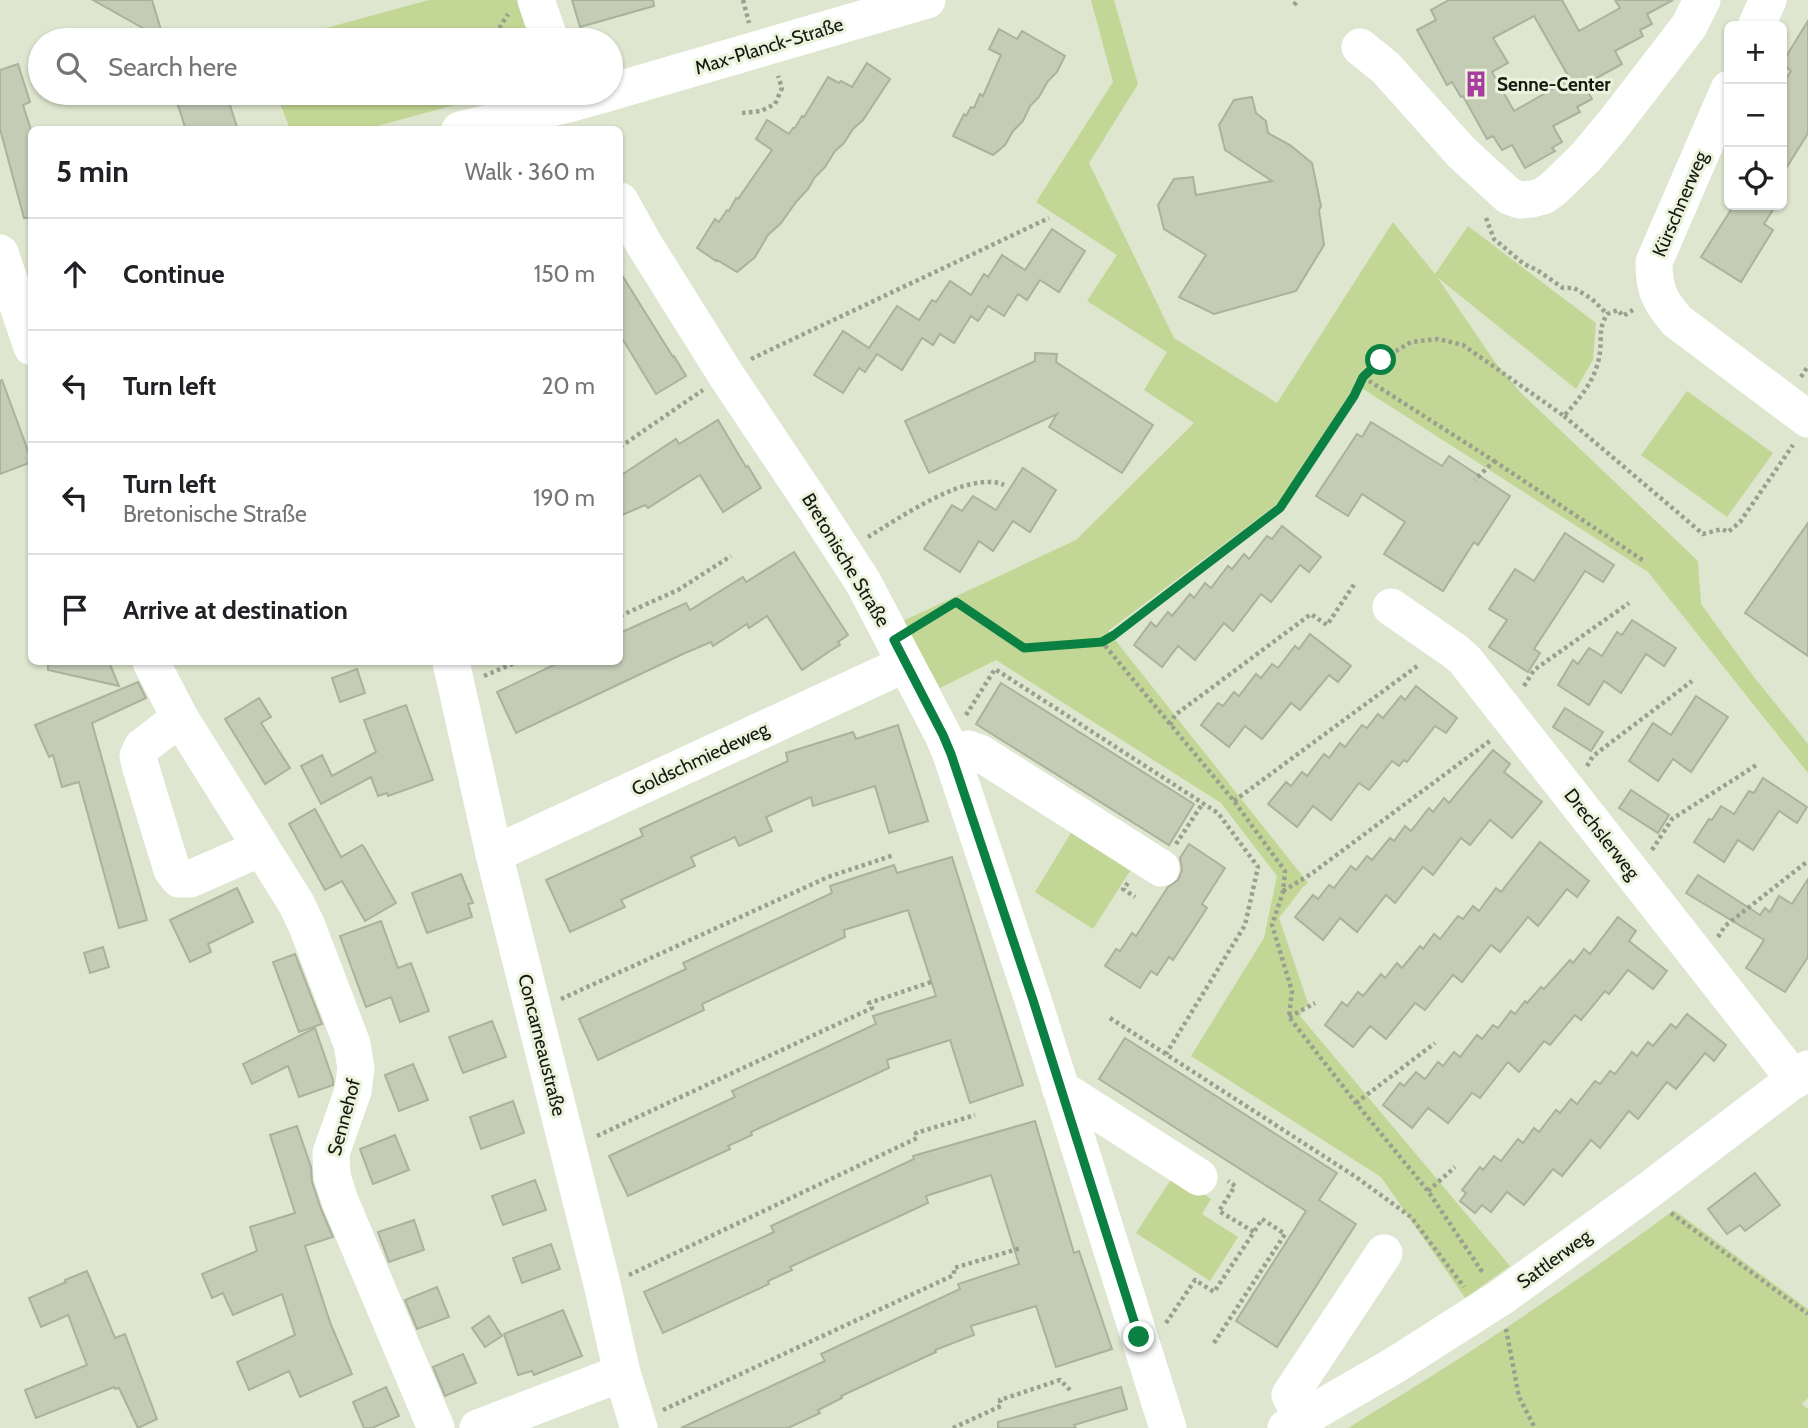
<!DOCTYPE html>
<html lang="en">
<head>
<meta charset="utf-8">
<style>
  :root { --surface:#fff; --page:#f6f6f6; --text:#202124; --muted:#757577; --line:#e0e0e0 }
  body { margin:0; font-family:Cabin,sans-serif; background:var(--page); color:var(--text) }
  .controls { position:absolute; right:21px; top:21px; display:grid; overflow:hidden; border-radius:10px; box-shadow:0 2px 5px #0004 }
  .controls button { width:63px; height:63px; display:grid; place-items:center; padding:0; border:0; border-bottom:2px solid var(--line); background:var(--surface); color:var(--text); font:35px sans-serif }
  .stop { position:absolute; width:21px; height:21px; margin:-16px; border:5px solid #0b8043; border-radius:50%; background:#fff }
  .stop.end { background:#0b8043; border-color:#fff; box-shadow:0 2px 7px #0008 }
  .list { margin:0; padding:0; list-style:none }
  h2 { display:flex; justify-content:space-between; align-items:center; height:91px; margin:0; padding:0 28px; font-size:30px }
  h2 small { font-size:23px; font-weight:400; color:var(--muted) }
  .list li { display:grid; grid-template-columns:46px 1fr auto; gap:21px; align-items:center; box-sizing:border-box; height:112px; padding:0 28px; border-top:2px solid var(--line) }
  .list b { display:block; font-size:26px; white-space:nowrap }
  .list p { margin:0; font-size:23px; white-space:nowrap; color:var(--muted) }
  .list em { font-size:23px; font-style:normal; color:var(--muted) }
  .icon { flex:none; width:38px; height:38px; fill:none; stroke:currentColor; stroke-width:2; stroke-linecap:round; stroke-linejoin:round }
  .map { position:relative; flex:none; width:1808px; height:1428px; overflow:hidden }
  .search { position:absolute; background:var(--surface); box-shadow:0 2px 5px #0004; left:28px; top:28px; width:595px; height:77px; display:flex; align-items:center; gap:18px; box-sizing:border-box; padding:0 24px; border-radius:38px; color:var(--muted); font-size:26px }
  .panel { position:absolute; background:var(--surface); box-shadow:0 2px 5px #0004; left:28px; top:126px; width:595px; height:539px; border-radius:10px }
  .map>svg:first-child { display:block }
  .green { fill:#c2d795 }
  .building { fill:#c4ccb6; stroke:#aab29c; stroke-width:2; fill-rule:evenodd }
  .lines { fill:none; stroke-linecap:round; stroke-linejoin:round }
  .path { stroke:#9aa08f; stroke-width:4.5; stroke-dasharray:3.5 3.5; stroke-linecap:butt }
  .minor { stroke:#fff; stroke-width:37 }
  .route { stroke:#0b8043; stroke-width:9 }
  .labels { text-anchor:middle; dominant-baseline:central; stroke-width:6; stroke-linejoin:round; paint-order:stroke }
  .street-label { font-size:19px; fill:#161911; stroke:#ebf3dc }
  .poi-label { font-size:19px; font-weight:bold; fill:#161911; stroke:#ebf3dc; text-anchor:start }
</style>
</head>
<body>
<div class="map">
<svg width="1808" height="1428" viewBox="0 0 1808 1428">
  <rect width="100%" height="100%" fill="#dee6cf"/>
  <g class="green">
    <path d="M429,0H517L529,40H282Z"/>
    <path d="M1091,0H1114L1138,84L1089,163L1174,338L1277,403L1393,222L1435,274L1468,226L1596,323L1593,360L1576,389L1437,277L1495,362L1521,393L1698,561L1701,604L1754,677L1808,744V773L1648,572L1357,385L1284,499L1108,631L1308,883L1303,887L1279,918L1308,1003L1300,1016L1510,1266L1465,1298L1381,1177L1191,1056L1264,938L1277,876L1221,803L996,660L940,688L903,621L1076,540L1194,423L1144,390L1167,352L1087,301L1117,255L1036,202L1113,82Z"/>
    <path d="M276,93H499L366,129H290Z"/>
    <path d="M1687,391L1773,453L1727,517L1641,455Z"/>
    <path d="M1071,833L1130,871L1093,929L1035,892Z"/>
    <path d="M1174,1175L1211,1199L1202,1214L1238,1237L1210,1281L1136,1233Z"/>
    <path d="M1674,1210L1808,1309V1398L1802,1404L1808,1409V1428H1348C1460,1360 1569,1288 1674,1210Z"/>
  </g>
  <g class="building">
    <path d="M93,0H152L164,40Z"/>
    <path d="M572,0H653L654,6L580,27Z"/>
    <path d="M1449,0H1562L1579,31L1620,8L1615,0H1673L1647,14L1652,24L1640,30L1643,36L1615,51L1622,64L1584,85L1592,99L1577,107L1580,112L1553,126L1562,142L1552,148L1555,151L1525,168L1512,145L1502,150L1493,136L1487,139L1463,96L1461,97L1452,82L1447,85L1417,30L1436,20L1431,10ZM1534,16L1570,79L1514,111L1492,72L1508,63L1493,38Z"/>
    <path d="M1808,21V133L1782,175V85L1791,71L1782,63Z"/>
    <path d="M999,29L1017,39L1022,31L1065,56L1057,72L1048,81L1039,97L1030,106L1023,121L1013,131L1005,145L993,155L953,136L964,114L966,116L971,107L974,108L980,94L983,96L1001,55L989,49Z"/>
    <path d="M867,63L890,79L863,120L853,129L844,143L835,151L825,167L815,177L808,189L796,202L781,223L768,235L755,257L737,272L717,260L716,261L697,248L715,219L719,222L727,210L729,211L736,198L738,199L772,150L756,139L767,120L789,134L793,128H795L802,116L804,117L828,77L839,83L841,81L852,87Z"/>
    <path d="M18,64L30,102L23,105L32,133V218H24L0,129V70Z"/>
    <path d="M174,93H226L238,130H186Z"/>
    <path d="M1252,97L1256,113L1266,121L1268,133L1290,145L1312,163L1321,206L1319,210L1324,245L1296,291L1214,314L1179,297L1206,255L1164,229L1158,205L1174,179L1193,177L1196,195L1272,181L1225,150L1219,125L1234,100Z"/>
    <path d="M1734,205H1776L1764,224L1773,230L1741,282L1701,257Z"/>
    <path d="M1052,229L1085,251L1059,292L1040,280L1027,300L1018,294L1004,316L988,306L978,321L971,316L954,343L940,334L933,345L922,338L902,370L877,354L865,372L859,368L843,393L814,375L843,331L869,348L897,306L919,320L932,300L936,302L950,281L971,295L984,274L988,277L1002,255L1025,270Z"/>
    <path d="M620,272L673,357L674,356L686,376L656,394L620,335Z"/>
    <path d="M1035,353L1057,354L1056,362L1153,425L1122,473L1049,427L1057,414L929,473L905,421L1035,361Z"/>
    <path d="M2,380L32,462L0,474V381Z"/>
    <path d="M718,420L746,467L748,466L761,488L723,512L700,475L648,508L645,505L620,516V476L676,439L679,444Z"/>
    <path d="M1371,422L1442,466L1449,456L1510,496L1478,545L1474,542L1443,591L1384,554L1405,522L1362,494L1348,516L1316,496L1357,434L1362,437Z"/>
    <path d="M1023,468L1056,490L1030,532L1013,521L993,551L979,541L960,572L924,549L952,505L962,511L973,496L996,510Z"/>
    <path d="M1808,523V656L1745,613Z"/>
    <path d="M1282,526L1321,557L1309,572L1300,565L1271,602L1261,594L1233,631L1224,623L1195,660L1178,646L1162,667L1134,645L1151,622L1156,627L1168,612L1172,616L1190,594L1194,598L1205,583L1211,588L1228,566L1232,569L1244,554L1249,559L1267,536L1272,539Z"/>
    <path d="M1565,533L1614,565L1603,582L1585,571L1534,649L1540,653L1528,672L1489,647L1507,620L1489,609L1515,569L1534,581Z"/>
    <path d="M794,552L848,635L838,642L840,645L830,651L802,670L767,616L749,628L747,624L713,646L711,642L685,653L516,733L497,692L560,662H620V633L686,603L690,610L743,577L746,582Z"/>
    <path d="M1632,620L1676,648L1664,666L1646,654L1621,693L1604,681L1589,705L1558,685L1573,660L1578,664L1589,648L1602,656L1617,632L1622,635Z"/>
    <path d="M1310,634L1351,666L1338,682L1329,675L1300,710L1291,703L1262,739L1245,726L1229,747L1201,725L1218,703L1223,706L1234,692L1239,696L1256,674L1261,678L1272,664L1278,668L1295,646L1299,649Z"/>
    <path d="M48,662H109L119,686L48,670Z"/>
    <path d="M357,669L365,693L340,702L332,678Z"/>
    <path d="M138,682L146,698L92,723L147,920L119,928L79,782L62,787L53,755L49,757L35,725Z"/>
    <path d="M1001,683L1194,804L1169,845L976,724Z"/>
    <path d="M1416,686L1457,718L1446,733L1435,726L1407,762L1404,760L1399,766L1392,761L1369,790L1359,783L1331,820L1313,806L1297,827L1268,804L1286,782L1291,786L1302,772L1307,776L1324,754L1329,758L1340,743L1345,747L1362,725L1367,728L1378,714L1383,718L1401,696L1405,700Z"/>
    <path d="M1696,696L1728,717L1691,772L1673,759L1658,781L1629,761L1653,723L1671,735Z"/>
    <path d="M259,698L271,717L261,723L290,768L265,784L225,719Z"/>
    <path d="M406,705L433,780L388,796L387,793L378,796L371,777L321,804L301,766L322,755L332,776L376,752L364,720Z"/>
    <path d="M1565,708L1603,732L1591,751L1553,727Z"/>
    <path d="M898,725L928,821L889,833L875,786L813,806L811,797L766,817L772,831L739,846L735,837L691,857L695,866L621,900L625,907L570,932L546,880L643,836L640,829L788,761L786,753L853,732L856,739Z"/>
    <path d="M1493,750L1510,764L1504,772L1542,802L1512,838L1490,820L1470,845L1461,838L1433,875L1423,867L1395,903L1386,895L1357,932L1340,918L1323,940L1295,917L1313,895L1318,899L1329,885L1334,888L1351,866L1356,870L1367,856L1372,860L1390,838L1394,841L1405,826L1411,831L1429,808L1433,812L1444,798L1449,803Z"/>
    <path d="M1763,778L1807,807L1797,823L1779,811L1753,850L1738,840L1724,862L1694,842L1709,819L1712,820L1721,806L1734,814L1749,791L1754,793Z"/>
    <path d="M1631,790L1669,815L1658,833L1619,808Z"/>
    <path d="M315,809L341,857L362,845L364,847L396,903L365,921L342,881L325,890L289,824Z"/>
    <path d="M1540,842L1589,881L1577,897L1567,889L1538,926L1528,917L1500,952L1491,945L1462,982L1453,975L1425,1010L1415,1003L1386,1039L1370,1026L1353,1047L1325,1025L1342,1002L1347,1006L1358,992L1363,996L1381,974L1385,978L1397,963L1402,968L1420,946L1423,949L1434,934L1440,939L1458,916L1463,919L1473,906L1479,911L1496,888L1501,892Z"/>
    <path d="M1189,844L1225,868L1202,904L1207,908L1173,960L1169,957L1157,975L1151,971L1140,988L1105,966L1116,949L1120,951L1132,933L1136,936L1168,887L1178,880L1182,870L1180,858Z"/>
    <path d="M952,857L1023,1085L970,1103L950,1040L887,1060L889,1068L751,1132L752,1135L728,1146L730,1149L628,1196L609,1156L735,1097L732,1091L876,1024L873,1016L936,996L908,910L844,930L845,937L702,1004L704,1010L598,1060L579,1019L686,969L683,963L832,893L830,886L894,865L897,873Z"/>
    <path d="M461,874L473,903L468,904L472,917L427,933L412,893Z"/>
    <path d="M1698,875L1760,915L1765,908L1770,912L1779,896L1792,904L1808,879V957L1785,992L1746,968L1764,940L1686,893Z"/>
    <path d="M237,888L253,922L208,944L211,952L190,962L170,920Z"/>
    <path d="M1618,917L1636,931L1629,941L1667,971L1653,989L1628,970L1609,994L1605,991L1581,1020L1575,1015L1550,1045L1544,1041L1519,1072L1508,1062L1480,1098L1472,1093L1448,1123L1428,1108L1412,1128L1383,1105L1400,1083L1404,1086L1416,1072L1425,1079L1438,1062L1443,1066L1454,1052L1460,1057L1477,1035L1482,1039L1493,1025L1498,1028L1511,1011L1515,1014L1525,1001L1527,1003L1541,987L1544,989L1570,960L1573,963L1584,949L1590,954Z"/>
    <path d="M381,921L398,968L411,963L429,1011L400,1022L391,997L366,1007L340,936Z"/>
    <path d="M103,947L109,967L90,973L84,953Z"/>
    <path d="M295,954L322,1024L299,1032L273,962Z"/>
    <path d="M1687,1014L1726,1045L1714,1061L1705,1053L1676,1089L1667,1082L1638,1119L1629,1111L1600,1148L1591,1140L1562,1176L1553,1169L1524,1205L1507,1192L1491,1212L1482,1205L1475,1213L1460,1201L1466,1193L1462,1190L1480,1167L1483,1170L1494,1156L1501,1161L1518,1139L1523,1143L1534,1128L1539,1132L1556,1110L1560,1113L1571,1099L1577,1104L1595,1081L1600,1084L1610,1071L1615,1074L1632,1052L1637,1056L1648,1042L1653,1046L1671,1024L1676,1028Z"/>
    <path d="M492,1021L506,1057L463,1073L449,1037Z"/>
    <path d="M315,1028L333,1080V1085L299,1097L288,1066L252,1084L243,1064Z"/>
    <path d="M1125,1038L1337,1173L1319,1200L1356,1224L1277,1347L1236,1321L1306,1211L1099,1079Z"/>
    <path d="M413,1064L428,1100L399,1111L385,1075Z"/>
    <path d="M513,1101L524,1133L481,1149L470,1117Z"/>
    <path d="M1035,1121L1074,1253L1079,1251L1112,1349L1056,1367L1036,1306L971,1326L974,1335L935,1350L936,1352L841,1396L842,1398L818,1410L820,1413L788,1428H681L825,1361L821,1354L960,1289L958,1284L1019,1264L991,1175L926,1196L928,1203L790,1267L792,1270L768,1281L769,1284L663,1333L644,1292L774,1232L771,1226L914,1159L913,1156Z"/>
    <path d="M297,1126L311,1167L312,1182L321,1209L333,1237L305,1246L331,1325L352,1374L300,1397L289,1371L249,1390L237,1362L295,1335L282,1294L233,1315L223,1293L212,1298L202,1274L257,1251L250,1227L295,1213L270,1135Z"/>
    <path d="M395,1135L409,1170L373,1184L360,1149Z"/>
    <path d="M1755,1173L1780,1205L1745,1231L1740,1225L1727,1234L1708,1209Z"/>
    <path d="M535,1180L546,1210L503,1225L492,1196Z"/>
    <path d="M414,1220L424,1250L389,1262L378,1232Z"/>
    <path d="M551,1244L560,1269L522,1283L513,1258Z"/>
    <path d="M87,1271L115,1338L125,1334L157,1419L138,1428L119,1388L115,1389L114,1387L36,1418L25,1390L87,1365L68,1315L41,1327L29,1298L66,1282L65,1280Z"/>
    <path d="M437,1287L449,1317L417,1329L405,1300Z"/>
    <path d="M563,1310L582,1356L534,1375L532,1371L518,1375L504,1334Z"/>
    <path d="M489,1316L502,1336L485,1347L472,1328Z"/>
    <path d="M463,1354L476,1383L445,1396L433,1367Z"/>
    <path d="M386,1387L399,1416L372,1428H364L353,1402Z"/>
    <path d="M1121,1387L1127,1409L1074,1425L1076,1428H998V1422Z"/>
  </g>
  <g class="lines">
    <g class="path">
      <path d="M743,0L749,23"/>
      <path d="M1294,5L1298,0"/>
      <path d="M492,40L508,14"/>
      <path d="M742,113L761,111L775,104L782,88L778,76"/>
      <path d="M1486,218L1494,239L1524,264L1537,270L1563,288H1574L1592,299L1607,314"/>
      <path d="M751,359L1049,218"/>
      <path d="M1363,377L1494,461L1475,480"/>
      <path d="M1801,377L1808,366"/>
      <path d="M1564,416L1703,534L1722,529L1728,532L1740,522L1793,445"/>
      <path d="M620,447L703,390"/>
      <path d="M1494,461L1644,561"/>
      <path d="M868,537C898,519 969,469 1004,485"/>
      <path d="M620,616L678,590L731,556"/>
      <path d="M918,626L956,602L1024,648L1102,642L1234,801L1285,871L1283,892L1272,925L1292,991L1289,1017L1356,1103L1428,1191L1483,1273"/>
      <path d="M1102,642L1114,635L1280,508L1354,396L1363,377L1381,360L1411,342L1438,339L1463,345L1564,416C1581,397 1597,378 1600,352C1602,336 1598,330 1607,314L1618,310L1623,316L1633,310"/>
      <path d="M484,676L517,662"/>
      <path d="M1524,686L1534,670L1629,603"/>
      <path d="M966,715L995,669L1218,813L1258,867L1245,925L1166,1054"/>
      <path d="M1170,725L1175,715L1311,614L1327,625L1355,583"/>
      <path d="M1587,766L1593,756L1692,681"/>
      <path d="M1234,801L1420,664"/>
      <path d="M1176,844L1203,803"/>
      <path d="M1652,850L1672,819L1758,764"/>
      <path d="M1128,883L1123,889L1135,897"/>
      <path d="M1283,891L1311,874L1491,740"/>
      <path d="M1718,937L1725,926L1808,861"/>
      <path d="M561,999L828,877L894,855"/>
      <path d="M1289,1017L1315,1003"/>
      <path d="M1110,1018L1356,1177L1411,1217L1464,1287"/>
      <path d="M1356,1103L1435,1043"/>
      <path d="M597,1136L872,1008L869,1003L934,981"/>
      <path d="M1428,1191L1455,1167"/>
      <path d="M1671,1213L1808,1314"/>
      <path d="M629,1275L917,1138L916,1133L975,1115"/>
      <path d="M1166,1323L1195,1280L1214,1292L1254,1232L1219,1211L1235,1186L1228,1181"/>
      <path d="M1506,1329L1519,1397L1535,1428"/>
      <path d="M1214,1343L1285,1234L1262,1219L1254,1232"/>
      <path d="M663,1410L954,1275V1268L1021,1248"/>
      <path d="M953,1428L1001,1406L1000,1400L1060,1380L1070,1390"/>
    </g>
    <g class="minor">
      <path d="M536,0L550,40"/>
      <path d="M1756,26L1768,0"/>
      <path d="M1360,47L1386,68L1461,152L1509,196L1520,200L1532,199L1543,196L1553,189L1586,157L1612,126L1689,26L1702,0"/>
      <path d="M1729,89L1654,262C1654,290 1659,300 1677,321L1808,419"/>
      <path d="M611,92L927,0"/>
      <path d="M460,130L572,103L608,93"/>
      <path d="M620,201L644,244L726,375L813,505L863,582L943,735L951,754L1033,1000L1168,1428"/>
      <path d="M0,253L32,347"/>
      <path d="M1391,607L1456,652L1465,660L1795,1080"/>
      <path d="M151,662L180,718L296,903L307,926L352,1044L356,1068L353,1091L331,1153L332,1176L340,1201L436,1428"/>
      <path d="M451,662L494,854L603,1288L622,1373L639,1428"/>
      <path d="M180,718L142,747L138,756L140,765L172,870L179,879H190L261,848"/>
      <path d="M951,754L968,749L980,753L1161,868"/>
      <path d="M494,854L905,664"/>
      <path d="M1060,1088L1199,1177"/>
      <path d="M1302,1419L1290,1395L1384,1253"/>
      <path d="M478,1428L622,1373"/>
      <path d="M1286,1428L1395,1365L1500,1298L1645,1193L1808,1069"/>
    </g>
  </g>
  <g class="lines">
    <path class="route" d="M1139,1337L1033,1000L951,754L943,735L894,640L956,602L1024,648L1102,642L1114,635L1280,508L1354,396L1363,377L1381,360"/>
  </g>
  <defs>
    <g id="building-bare" transform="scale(2.1)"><path d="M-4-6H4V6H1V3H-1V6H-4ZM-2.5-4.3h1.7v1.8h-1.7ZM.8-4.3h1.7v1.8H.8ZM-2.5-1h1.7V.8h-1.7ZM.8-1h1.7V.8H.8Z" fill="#a73d9e" stroke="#ebf3dc" stroke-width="2.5" paint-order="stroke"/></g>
  </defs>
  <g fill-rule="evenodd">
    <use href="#building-bare" x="1476" y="84"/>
  </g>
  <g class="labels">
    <g class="street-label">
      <text transform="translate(769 46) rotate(-17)">Max-Planck-Straße</text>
      <text transform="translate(1680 204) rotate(-67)">Kürschnerweg</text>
      <text transform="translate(846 560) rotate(59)">Bretonische Straße</text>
      <text transform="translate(700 759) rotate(-25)">Goldschmiedeweg</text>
      <text transform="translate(1602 834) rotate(52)">Drechslerweg</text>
      <text transform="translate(542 1045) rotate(76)">Concarneaustraße</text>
      <text transform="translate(344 1117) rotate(-75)">Sennehof</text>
      <text transform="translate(1554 1259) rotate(-36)">Sattlerweg</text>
    </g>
    <g class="poi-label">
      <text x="1497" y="84">Senne-Center</text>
    </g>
  </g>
</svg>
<div class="controls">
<button>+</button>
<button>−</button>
<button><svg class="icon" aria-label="locate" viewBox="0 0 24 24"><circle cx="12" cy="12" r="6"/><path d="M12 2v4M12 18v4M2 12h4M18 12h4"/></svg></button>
</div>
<div class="stop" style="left:1381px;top:360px"></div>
<div class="stop end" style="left:1139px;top:1337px"></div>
<div class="search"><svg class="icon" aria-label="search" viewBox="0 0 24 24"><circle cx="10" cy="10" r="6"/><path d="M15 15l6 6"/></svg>Search here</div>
<section class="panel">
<h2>5 min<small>Walk · 360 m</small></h2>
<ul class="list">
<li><svg class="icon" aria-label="ahead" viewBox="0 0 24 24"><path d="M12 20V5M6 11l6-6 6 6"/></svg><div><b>Continue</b></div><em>150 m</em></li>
<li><svg class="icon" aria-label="left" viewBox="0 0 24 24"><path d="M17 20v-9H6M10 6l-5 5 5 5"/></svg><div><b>Turn left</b></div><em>20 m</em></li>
<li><svg class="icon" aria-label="left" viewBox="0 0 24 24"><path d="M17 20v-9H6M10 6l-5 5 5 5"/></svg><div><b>Turn left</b><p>Bretonische Straße</p></div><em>190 m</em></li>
<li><svg class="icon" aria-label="arrive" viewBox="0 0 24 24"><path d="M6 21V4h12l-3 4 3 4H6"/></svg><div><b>Arrive at destination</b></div></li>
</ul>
</section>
</div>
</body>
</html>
